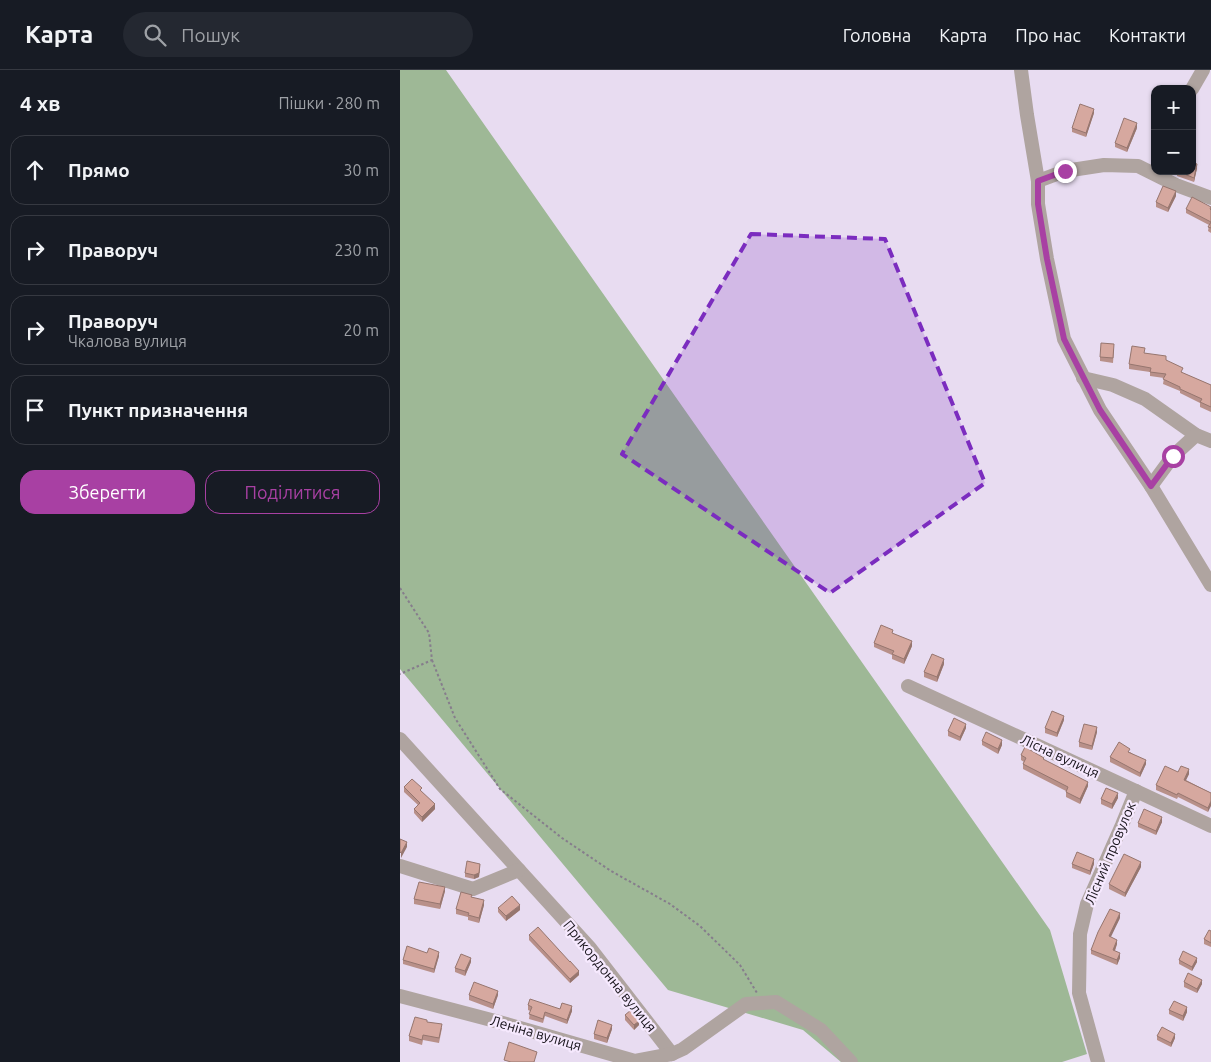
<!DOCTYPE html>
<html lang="uk">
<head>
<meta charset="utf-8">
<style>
  :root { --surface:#171b24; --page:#242831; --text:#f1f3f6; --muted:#9ea1a6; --line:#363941; --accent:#a840a3 }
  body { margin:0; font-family:Ubuntu,sans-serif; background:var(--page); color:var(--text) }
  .controls { position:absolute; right:15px; top:15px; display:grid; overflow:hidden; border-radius:10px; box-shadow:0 1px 4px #0004 }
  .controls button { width:45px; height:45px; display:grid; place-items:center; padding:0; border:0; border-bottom:1px solid var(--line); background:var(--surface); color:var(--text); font:25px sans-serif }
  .stop { position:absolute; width:15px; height:15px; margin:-11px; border:4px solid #a840a3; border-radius:50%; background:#fff }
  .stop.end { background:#a840a3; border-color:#fff; box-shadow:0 1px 5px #0008 }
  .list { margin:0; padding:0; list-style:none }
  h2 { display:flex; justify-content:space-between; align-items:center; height:65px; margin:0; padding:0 20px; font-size:21px }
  h2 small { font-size:16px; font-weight:400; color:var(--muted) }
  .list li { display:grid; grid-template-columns:32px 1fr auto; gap:15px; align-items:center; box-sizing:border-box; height:70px; margin:0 10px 10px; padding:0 10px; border:1px solid var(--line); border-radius:15px }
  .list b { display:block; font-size:19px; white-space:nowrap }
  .list p { margin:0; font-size:16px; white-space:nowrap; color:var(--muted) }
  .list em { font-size:16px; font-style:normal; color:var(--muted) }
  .actions { display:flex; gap:10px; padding:15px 20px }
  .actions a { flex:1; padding:11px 0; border:1px solid var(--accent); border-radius:15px; text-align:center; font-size:18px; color:var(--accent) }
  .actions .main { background:var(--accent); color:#fff }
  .icon { flex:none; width:28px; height:28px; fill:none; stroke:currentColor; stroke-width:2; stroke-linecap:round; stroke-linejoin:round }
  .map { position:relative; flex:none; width:811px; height:992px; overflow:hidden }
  header { display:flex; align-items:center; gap:30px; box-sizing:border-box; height:70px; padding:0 25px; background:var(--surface); border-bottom:1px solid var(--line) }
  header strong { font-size:24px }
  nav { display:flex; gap:28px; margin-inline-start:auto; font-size:18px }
  .search { width:350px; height:45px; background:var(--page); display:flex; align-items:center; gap:12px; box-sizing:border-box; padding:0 18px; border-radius:28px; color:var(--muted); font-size:19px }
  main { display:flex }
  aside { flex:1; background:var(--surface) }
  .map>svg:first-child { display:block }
  .forest { fill:#9eb896 }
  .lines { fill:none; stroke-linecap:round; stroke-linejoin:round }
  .path { stroke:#867d8c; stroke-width:2; stroke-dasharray:2.5 2.5; stroke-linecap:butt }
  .minor { stroke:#afa4a0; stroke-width:14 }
  .wall { fill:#b89089 }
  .shaded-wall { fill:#96766f }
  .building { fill:#d6a89f; stroke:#96766f }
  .route { stroke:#a840a3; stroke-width:6 }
  .marked { fill:#7b2cbf; fill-opacity:0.2; stroke:#7b2cbf; stroke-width:4; stroke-dasharray:10 6; stroke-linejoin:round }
  .labels { text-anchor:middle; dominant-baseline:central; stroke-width:4.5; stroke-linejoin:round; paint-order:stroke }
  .street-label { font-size:14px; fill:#17131a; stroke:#f6e9fe }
</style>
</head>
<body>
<header>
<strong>Карта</strong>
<div class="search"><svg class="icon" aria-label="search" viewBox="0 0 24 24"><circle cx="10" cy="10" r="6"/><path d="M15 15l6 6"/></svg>Пошук</div>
<nav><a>Головна</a><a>Карта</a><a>Про нас</a><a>Контакти</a></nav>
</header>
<main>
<aside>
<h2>4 хв<small>Пішки · 280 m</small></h2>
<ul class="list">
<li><svg class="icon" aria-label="ahead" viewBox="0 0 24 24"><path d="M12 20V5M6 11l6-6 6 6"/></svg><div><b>Прямо</b></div><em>30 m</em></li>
<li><svg class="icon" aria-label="right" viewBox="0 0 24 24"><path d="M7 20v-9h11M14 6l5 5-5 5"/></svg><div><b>Праворуч</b></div><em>230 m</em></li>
<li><svg class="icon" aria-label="right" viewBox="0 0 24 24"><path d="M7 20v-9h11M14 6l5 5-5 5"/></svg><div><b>Праворуч</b><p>Чкалова вулиця</p></div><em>20 m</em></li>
<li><svg class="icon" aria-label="arrive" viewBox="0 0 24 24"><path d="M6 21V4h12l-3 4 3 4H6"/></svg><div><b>Пункт призначення</b></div></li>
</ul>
<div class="actions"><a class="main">Зберегти</a><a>Поділитися</a></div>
</aside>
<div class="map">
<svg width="811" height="992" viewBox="0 0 811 992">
  <rect width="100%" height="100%" fill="#e8dcf1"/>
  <path class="forest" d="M0,0H46L650,860L687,984L662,992H441L403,960L268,920L0,599Z"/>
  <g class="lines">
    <g class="path">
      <path d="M0,518L29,563L32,590L0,604"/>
      <path d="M32,590L55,648L100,719L162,768L211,801L270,834L300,856L340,895L357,923"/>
    </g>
    <g class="minor">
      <path d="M621,0L627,45L638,111V134L647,189L664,269L700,340L751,416L811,515"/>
      <path d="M792,19L803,0"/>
      <path d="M638,111L665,101L704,95L738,96L776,115L811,128"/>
      <path d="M683,308L713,315L745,329L796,365L811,371"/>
      <path d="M751,416L773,386L796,365"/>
      <path d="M508,616L736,721L811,756"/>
      <path d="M0,669L190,878L272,984L283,979L346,934L376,932L421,960L451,992"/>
      <path d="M0,796L73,819L119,800"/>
      <path d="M0,926L99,952L235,991L272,984"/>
      <path d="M698,992L679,923L680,864L687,834L722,755L736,721"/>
    </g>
  </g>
  <g class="wall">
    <path d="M694,43L686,67L672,62V58Z"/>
    <path d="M737,58L727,82L715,77V73Z"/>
    <path d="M797,98L794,112L777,106V101Z"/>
    <path d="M776,126L768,142L756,137V132Z"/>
    <path d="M811,137V163L808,161L809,155L786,143V139Z"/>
    <path d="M714,279L713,293L700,291V287Z"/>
    <path d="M745,283L766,290L783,303L811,315V342L800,337V333L780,323V321L763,314L764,308L750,306V302L729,299V294Z"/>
    <path d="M493,564L512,576L504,594L492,589V585L474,577V573Z"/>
    <path d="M544,594L537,612L524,607V602Z"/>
    <path d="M664,650L657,667L645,663V658Z"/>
    <path d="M566,658L560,671L548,666V661Z"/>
    <path d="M697,662L692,680L679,677V672Z"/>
    <path d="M582,671L602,675L598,684L582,675Z"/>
    <path d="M730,682L746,694L740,707L710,692V687Z"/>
    <path d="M621,685L644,690L688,716L680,734L666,727V721L623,699V694L624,692L621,690Z"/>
    <path d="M778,702L789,704L786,710L811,723L808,742L778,727L777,729L756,720V715Z"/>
    <path d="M4,717L22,722L35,739L22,752L14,743V739L18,735L4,722Z"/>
    <path d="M718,728L712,739L701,734V729Z"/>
    <path d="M762,752L756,765L738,757V753Z"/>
    <path d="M672,794H694L690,805L672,798Z"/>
    <path d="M741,797L725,827L709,819V814Z"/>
    <path d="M80,798L79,807L74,809L65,807V803Z"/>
    <path d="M45,821L40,839L14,834V829Z"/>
    <path d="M72,827L84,835L79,853L68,850V847L56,844V839Z"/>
    <path d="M98,838L120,840L106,851L98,842Z"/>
    <path d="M720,848L710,867L717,874L715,881L720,888L717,895L691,884V880Z"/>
    <path d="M811,861V877L804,874V869Z"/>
    <path d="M129,865L179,905L170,913L129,870Z"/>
    <path d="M39,886L34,903L3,894V890Z"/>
    <path d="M779,890L797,892L792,901L779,894Z"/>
    <path d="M71,892L65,906L55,902V898Z"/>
    <path d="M784,912L802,914L797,923L784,917Z"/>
    <path d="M69,925H98L93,939L69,930Z"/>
    <path d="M128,935L160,939L172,941L167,954L145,946L143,953L129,949L130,941L128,940Z"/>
    <path d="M769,940L787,942L783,951L769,944Z"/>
    <path d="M225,945L239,955L234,960L225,950Z"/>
    <path d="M27,952L42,958L39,973L23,970L22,975L9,971V966Z"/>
    <path d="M212,959L207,973L194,969V964Z"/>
    <path d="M757,966L775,968L771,977L757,970Z"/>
  </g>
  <g class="shaded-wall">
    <path d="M694,39V43L686,67V63Z"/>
    <path d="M737,53V58L727,82V78Z"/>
    <path d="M797,94V98L794,112V108Z"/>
    <path d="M776,121V126L768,142V138Z"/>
    <path d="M512,571V576L504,594V589Z"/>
    <path d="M544,589V594L537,612V607Z"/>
    <path d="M664,646V650L657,667V663Z"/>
    <path d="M566,654V658L560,671V667Z"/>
    <path d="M697,657V662L692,680V676Z"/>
    <path d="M602,670V675L598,684V679Z"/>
    <path d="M746,690V694L740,707V703Z"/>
    <path d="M789,699V704L784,714V710Z"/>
    <path d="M688,712V716L680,734V729Z"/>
    <path d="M718,723V728L712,739V734Z"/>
    <path d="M811,731V736L808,742V738Z"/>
    <path d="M35,734V739L22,752V747Z"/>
    <path d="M762,747V752L756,765V761Z"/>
    <path d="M7,772V777L1,788V783Z"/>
    <path d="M694,789V794L690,805V801Z"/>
    <path d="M741,792V797L725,827V823Z"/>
    <path d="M80,794L79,807L74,809V805Z"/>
    <path d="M45,817V821L40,839V834Z"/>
    <path d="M84,830V835L79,853V848Z"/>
    <path d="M120,835V840L106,851V846Z"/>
    <path d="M720,843V848L709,871V866Z"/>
    <path d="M717,870V874L713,885V880Z"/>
    <path d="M39,882V886L34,903V899Z"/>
    <path d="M720,883V888L717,895V890Z"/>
    <path d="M71,888V892L65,906V901Z"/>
    <path d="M797,888V892L792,901V897Z"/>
    <path d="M179,901V905L170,913V909Z"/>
    <path d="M802,910V914L797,923V919Z"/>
    <path d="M98,921V925L93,939V934Z"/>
    <path d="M172,936V941L167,954V950Z"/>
    <path d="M787,937V942L783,951V946Z"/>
    <path d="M239,951V955L234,960V955Z"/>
    <path d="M212,955V959L207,973V968Z"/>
    <path d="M775,964V968L771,977V973Z"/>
  </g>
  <g class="building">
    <path d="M680,34L694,39L686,63L672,58Z"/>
    <path d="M724,48L737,53L727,78L715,73Z"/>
    <path d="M792,92L797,94L794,108L777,101H792Z"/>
    <path d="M763,116L776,121L768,138L756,132Z"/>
    <path d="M792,127L811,137L810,139L811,140V158L808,157L811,152L786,139Z"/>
    <path d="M701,273L714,274L713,288L700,287Z"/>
    <path d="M732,276L745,278L744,283L766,286V290L783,298L781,302L811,315V337L800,332L802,329L780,319V317L763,309L766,304L750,302L751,298L729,294Z"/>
    <path d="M481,555L493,560L492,563L512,571L504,589L492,584L494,581L474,573Z"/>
    <path d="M532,584L544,589L537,607L524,602Z"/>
    <path d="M652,641L664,646L657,663L645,658Z"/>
    <path d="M554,648L566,654L560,667L548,661Z"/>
    <path d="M684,654L697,657L692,676L679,672Z"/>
    <path d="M586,662L602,670L598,679L582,671Z"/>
    <path d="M719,672L730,679L728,682L746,690L740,703L710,687Z"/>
    <path d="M625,677L644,688L643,689L688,712L680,729L666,722L668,717L623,694L626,688L621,685Z"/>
    <path d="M765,696L778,702L781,696L789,699L784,710L811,723V731L808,738L778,723L777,725L756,715Z"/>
    <path d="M12,709L22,718L20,720L35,734L22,747L14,739L20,733L4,717Z"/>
    <path d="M706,718L718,723L712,734L701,729Z"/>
    <path d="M744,739L762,747L756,761L738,753Z"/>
    <path d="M0,769L7,772L1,783L0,782Z"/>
    <path d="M677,782L694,789L690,801L672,794Z"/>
    <path d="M724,784L741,792L725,823L709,814Z"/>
    <path d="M67,791L80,794L79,803L74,805L65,803Z"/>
    <path d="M19,812L45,817L40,834L14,829Z"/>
    <path d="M61,822L72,825L71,827L84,830L79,848L68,845L69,843L56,839Z"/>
    <path d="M112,826L120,835L106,846L98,838Z"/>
    <path d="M710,839L720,843L709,866L717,870L713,880L720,883L717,890L691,880L698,862Z"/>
    <path d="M138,857L170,892V891L179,901L170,909L129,865Z"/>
    <path d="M809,860L811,861V873L804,869Z"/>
    <path d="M7,876L27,883L29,878L39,882L34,899L3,890Z"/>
    <path d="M783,881L797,888L792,897L779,890Z"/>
    <path d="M61,884L71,888L65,901L55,898Z"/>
    <path d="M788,903L802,910L797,919L784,912Z"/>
    <path d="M74,912L98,921L93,934L69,925Z"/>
    <path d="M130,929L160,939L162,933L172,936L167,950L145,942L143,949L129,944L132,937L128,935Z"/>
    <path d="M774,931L787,937L783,946L769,940Z"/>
    <path d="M231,940L239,951L234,955L225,945Z"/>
    <path d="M15,947L27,950V952L42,954L39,968L23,965L22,970L9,966Z"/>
    <path d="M198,950L212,955L207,968L194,964Z"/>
    <path d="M762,957L775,964L771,973L757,966Z"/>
    <path d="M109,972L137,982L134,992H111L104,990Z"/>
  </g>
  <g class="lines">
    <path class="route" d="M665,101L638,111V134L647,189L664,269L700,340L751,416L773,386"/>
  </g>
  <path class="marked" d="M351,164L485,169L585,413L430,523L222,384Z"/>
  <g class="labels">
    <g class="street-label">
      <text transform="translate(660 686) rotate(25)">Лісна вулиця</text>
      <text transform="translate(710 783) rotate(-67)">Лісний провулок</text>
      <text transform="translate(210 906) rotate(51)">Прикордонна вулиця</text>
      <text transform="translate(136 963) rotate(16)">Леніна вулиця</text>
    </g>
  </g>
</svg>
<div class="controls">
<button>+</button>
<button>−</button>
</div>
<div class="stop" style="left:773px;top:386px"></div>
<div class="stop end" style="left:665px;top:101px"></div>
</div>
</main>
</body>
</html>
